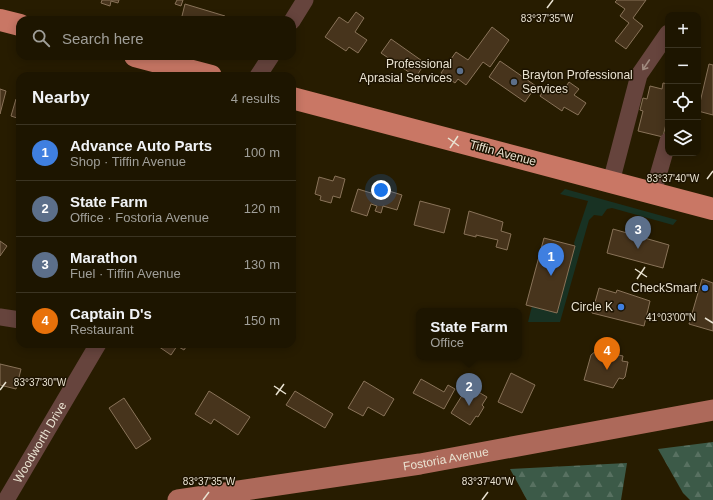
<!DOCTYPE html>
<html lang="en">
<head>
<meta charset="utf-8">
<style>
  :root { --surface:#1d1500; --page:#251e0a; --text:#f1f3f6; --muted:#a09f99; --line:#3b3422; --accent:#0f766e }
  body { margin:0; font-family:Arial,sans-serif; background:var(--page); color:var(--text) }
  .controls { position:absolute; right:12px; top:12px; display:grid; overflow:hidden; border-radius:8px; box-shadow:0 2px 10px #0003 }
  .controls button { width:36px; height:36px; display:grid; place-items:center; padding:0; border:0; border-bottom:1px solid var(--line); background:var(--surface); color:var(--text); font:20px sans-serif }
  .you { position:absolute; left:381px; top:190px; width:14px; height:14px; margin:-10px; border:3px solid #fff; border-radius:50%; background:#1a73e8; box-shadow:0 0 0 6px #1a73e833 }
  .badge { display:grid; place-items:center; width:26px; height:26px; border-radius:50%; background:var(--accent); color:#fff; font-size:13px; font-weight:700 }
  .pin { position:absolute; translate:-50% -33px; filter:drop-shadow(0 1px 2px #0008) }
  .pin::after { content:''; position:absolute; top:21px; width:14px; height:12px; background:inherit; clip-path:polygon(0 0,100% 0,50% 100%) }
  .popup { position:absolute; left:416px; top:308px; width:106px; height:52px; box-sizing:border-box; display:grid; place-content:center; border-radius:8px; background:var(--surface); filter:drop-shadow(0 1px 3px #0005); font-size:13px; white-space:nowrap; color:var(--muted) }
  .popup b { font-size:15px; color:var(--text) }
  .popup::after { content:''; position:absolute; left:50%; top:100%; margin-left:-8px; border:8px solid transparent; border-top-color:var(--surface) }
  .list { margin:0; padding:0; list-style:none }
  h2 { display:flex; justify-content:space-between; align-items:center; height:52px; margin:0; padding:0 16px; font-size:17px }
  h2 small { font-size:13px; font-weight:400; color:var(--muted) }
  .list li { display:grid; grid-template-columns:26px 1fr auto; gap:12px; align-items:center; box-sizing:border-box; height:56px; padding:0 16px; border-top:1px solid var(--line) }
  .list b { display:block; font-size:15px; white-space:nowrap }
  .list p { margin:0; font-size:13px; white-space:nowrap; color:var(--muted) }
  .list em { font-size:13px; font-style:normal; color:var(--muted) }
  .icon { flex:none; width:22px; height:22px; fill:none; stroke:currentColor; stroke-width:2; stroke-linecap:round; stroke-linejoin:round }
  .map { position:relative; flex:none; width:713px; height:500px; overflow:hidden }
  .search { position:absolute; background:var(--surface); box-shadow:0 2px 10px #0003; left:16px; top:16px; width:280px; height:44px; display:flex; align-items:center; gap:10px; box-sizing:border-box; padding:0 14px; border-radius:12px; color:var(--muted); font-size:15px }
  .panel { position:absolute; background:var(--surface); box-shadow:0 2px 10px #0003; left:16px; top:72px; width:280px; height:276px; border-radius:12px }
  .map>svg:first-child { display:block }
  .grass { fill:#183223 }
  .forest { fill:url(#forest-firs) }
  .building { fill:#47341c; stroke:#897359 }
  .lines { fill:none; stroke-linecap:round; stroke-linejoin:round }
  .minor { stroke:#66443d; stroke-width:17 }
  .major { stroke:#ad695a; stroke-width:21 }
  .highway { stroke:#c97765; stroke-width:22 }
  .oneway { stroke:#a18b80 }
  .ticks { fill:none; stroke:#e9e2d1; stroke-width:1.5 }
  .service-dot { fill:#5c6f8a; stroke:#1d1300; stroke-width:1.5 }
  .shop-dot { fill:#3f7fe0; stroke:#1d1300; stroke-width:1.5 }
  .labels { text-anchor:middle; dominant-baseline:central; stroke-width:3; stroke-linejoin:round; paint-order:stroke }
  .poi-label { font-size:12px; fill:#e9e2d1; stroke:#1d1300; text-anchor:end }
  .street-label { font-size:12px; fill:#e9e2d1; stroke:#1d1300 }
  .ticks-label { font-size:10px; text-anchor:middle; fill:#e9e2d1; stroke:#1d1300; stroke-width:3; stroke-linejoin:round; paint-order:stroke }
</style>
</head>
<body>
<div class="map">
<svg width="713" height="500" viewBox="0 0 713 500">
  <defs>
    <pattern id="forest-firs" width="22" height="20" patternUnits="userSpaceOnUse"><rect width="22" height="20" fill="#3c5a48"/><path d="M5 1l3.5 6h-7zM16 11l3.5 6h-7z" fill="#587161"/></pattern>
  </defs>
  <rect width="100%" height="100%" fill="#271c00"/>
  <path class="grass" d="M565,189L677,220L673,225L612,208L607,209L602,216L594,215L589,220L560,322H528L532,306L557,313L575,246L574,243L588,201L560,194Z"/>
  <g class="forest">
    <path d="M713,442V500H690L683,493L658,449Z"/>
    <path d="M627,463L621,500H527L510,469Z"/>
  </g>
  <g class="building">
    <path d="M102,0H119L118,3L111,1L110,6L101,3Z"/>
    <path d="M177,0H183L181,6L175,4Z"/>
    <path d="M617,0H646L633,18L643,26L626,49L615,41L629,23L620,16L625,9L615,2Z"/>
    <path d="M185,4L225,16L224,20H181Z"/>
    <path d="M356,12L364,18L355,32L367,40L358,53L349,47L346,51L325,37L339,17L348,23Z"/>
    <path d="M492,27L509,40L490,67L483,62L466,85L458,79L455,83L441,73L456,52L468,60Z"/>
    <path d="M391,39L425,63L416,77L381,53Z"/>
    <path d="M500,61L536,86L525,102L489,77Z"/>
    <path d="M709,64L713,65V115L698,111Z"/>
    <path d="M569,82L579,89L574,95L586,103L578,115L564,107L562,111L540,96L548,84L561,94Z"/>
    <path d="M663,83L668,84V115L663,137L638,131L643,111L640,110L643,98L647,99L650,86L662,89Z"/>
    <path d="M0,89L6,91L0,114Z"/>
    <path d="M16,99L20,100V119L11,116Z"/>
    <path d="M335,176L345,179L340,198L333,196L331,203L320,200L321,196L315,194L319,177L333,181Z"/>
    <path d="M373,186L402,195L397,210L383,206L381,213L375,211L377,206L371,204L367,216L351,211L358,189L371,193Z"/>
    <path d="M420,201L450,209L444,233L414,225Z"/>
    <path d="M469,211L503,222L501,231L511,234L507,250L496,247L498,240L476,235V237L464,234Z"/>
    <path d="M613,229L669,245L663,268L607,253Z"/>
    <path d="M544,238L575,246L557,313L526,305Z"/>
    <path d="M0,241L7,246L0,256Z"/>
    <path d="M702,279L713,283V331L689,324Z"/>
    <path d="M599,288L616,293L617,290L650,301L644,326L592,313Z"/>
    <path d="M155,344H188L184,350L177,346L171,355Z"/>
    <path d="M597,350L623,356L622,361L628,362L625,377L623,379L619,378L613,388L584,380L591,355Z"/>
    <path d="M0,364L21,369L16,389L0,385Z"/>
    <path d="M511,373L535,385L522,413L498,402Z"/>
    <path d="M421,379L444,392L448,385L455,389L444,409L413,393Z"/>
    <path d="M364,381L394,399L384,416L368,407L363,416L348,408Z"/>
    <path d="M468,386L487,397L482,405L484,407L478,417L476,416L470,425L451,413Z"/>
    <path d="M209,391L250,417L238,435L214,419L211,424L195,414Z"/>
    <path d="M295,391L333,414L325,428L286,405Z"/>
    <path d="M124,398L151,439L136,449L109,408Z"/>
  </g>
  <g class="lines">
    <g class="minor">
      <path d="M292,21L305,0"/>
      <path d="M258,76L271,56"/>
      <path d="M611,182L639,75L668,33"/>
      <path d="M653,193L668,141"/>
      <path d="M0,317L20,320"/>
      <path id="s1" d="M6,500L98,344"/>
    </g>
    <path class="major" id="s2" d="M178,500L420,464L713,410"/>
    <g class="highway">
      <path d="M0,20L20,25"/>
      <path d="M135,56L211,76"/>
      <path d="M292,98L713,209"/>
    </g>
  </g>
  <defs><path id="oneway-shaft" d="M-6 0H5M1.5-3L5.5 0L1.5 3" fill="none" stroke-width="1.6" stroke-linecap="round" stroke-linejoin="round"/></defs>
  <use class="oneway" href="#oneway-shaft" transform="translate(646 65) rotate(124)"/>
  <path class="ticks" d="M547,8L553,0M448,138L459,146M450,148L458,136M707,179L713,171M635,269L647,277M637,279L645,267M705,318L713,323M274,386L286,394M0,390L6,382M276,395L284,384M203,500L209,492M482,500L488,492"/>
  <g class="service-dot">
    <circle cx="460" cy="71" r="4"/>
    <circle cx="514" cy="82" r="4"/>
  </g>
  <g class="shop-dot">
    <circle cx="705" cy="288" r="4"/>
    <circle cx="621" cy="307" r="4"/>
  </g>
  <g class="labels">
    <g class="poi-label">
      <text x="452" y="64">Professional<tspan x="452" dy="14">Aprasial Services</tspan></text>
      <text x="522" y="75" text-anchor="start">Brayton Professional<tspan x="522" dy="14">Services</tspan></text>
      <text x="697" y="288">CheckSmart</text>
      <text x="613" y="307">Circle K</text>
    </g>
    <g class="street-label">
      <text transform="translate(503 153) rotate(15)">Tiffin Avenue</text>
      <text stroke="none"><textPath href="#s1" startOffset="67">Woodworth Drive</textPath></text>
      <text stroke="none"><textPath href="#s2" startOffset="271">Fostoria Avenue</textPath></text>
    </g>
  </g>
  <g class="ticks-label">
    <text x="547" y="22">83°37'35"W</text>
    <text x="673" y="182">83°37'40"W</text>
    <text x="671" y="321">41°03'00"N</text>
    <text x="40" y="386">83°37'30"W</text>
    <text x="209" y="485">83°37'35"W</text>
    <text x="488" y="485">83°37'40"W</text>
  </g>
</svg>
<div class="controls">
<button>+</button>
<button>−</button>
<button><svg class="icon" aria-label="locate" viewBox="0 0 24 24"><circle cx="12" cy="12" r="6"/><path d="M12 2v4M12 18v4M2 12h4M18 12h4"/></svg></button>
<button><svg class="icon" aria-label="layers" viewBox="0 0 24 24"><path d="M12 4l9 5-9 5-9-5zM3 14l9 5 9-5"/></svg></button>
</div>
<div class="you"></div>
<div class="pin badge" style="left:551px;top:276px;background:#3f7fe0">1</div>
<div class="pin badge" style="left:469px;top:406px;background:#5c6f8a">2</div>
<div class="popup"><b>State Farm</b>Office</div>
<div class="pin badge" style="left:638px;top:249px;background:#5c6f8a">3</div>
<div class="pin badge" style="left:607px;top:370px;background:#e8710a">4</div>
<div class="search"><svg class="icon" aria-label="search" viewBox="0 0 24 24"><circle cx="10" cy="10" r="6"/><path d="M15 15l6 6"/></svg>Search here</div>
<section class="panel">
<h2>Nearby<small>4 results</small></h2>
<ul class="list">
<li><span class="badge" style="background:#3f7fe0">1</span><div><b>Advance Auto Parts</b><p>Shop · Tiffin Avenue</p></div><em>100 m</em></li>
<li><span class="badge" style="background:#5c6f8a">2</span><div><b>State Farm</b><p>Office · Fostoria Avenue</p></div><em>120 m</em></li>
<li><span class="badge" style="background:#5c6f8a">3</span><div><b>Marathon</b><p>Fuel · Tiffin Avenue</p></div><em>130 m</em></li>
<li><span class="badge" style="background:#e8710a">4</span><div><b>Captain D's</b><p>Restaurant</p></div><em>150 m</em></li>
</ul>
</section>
</div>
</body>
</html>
